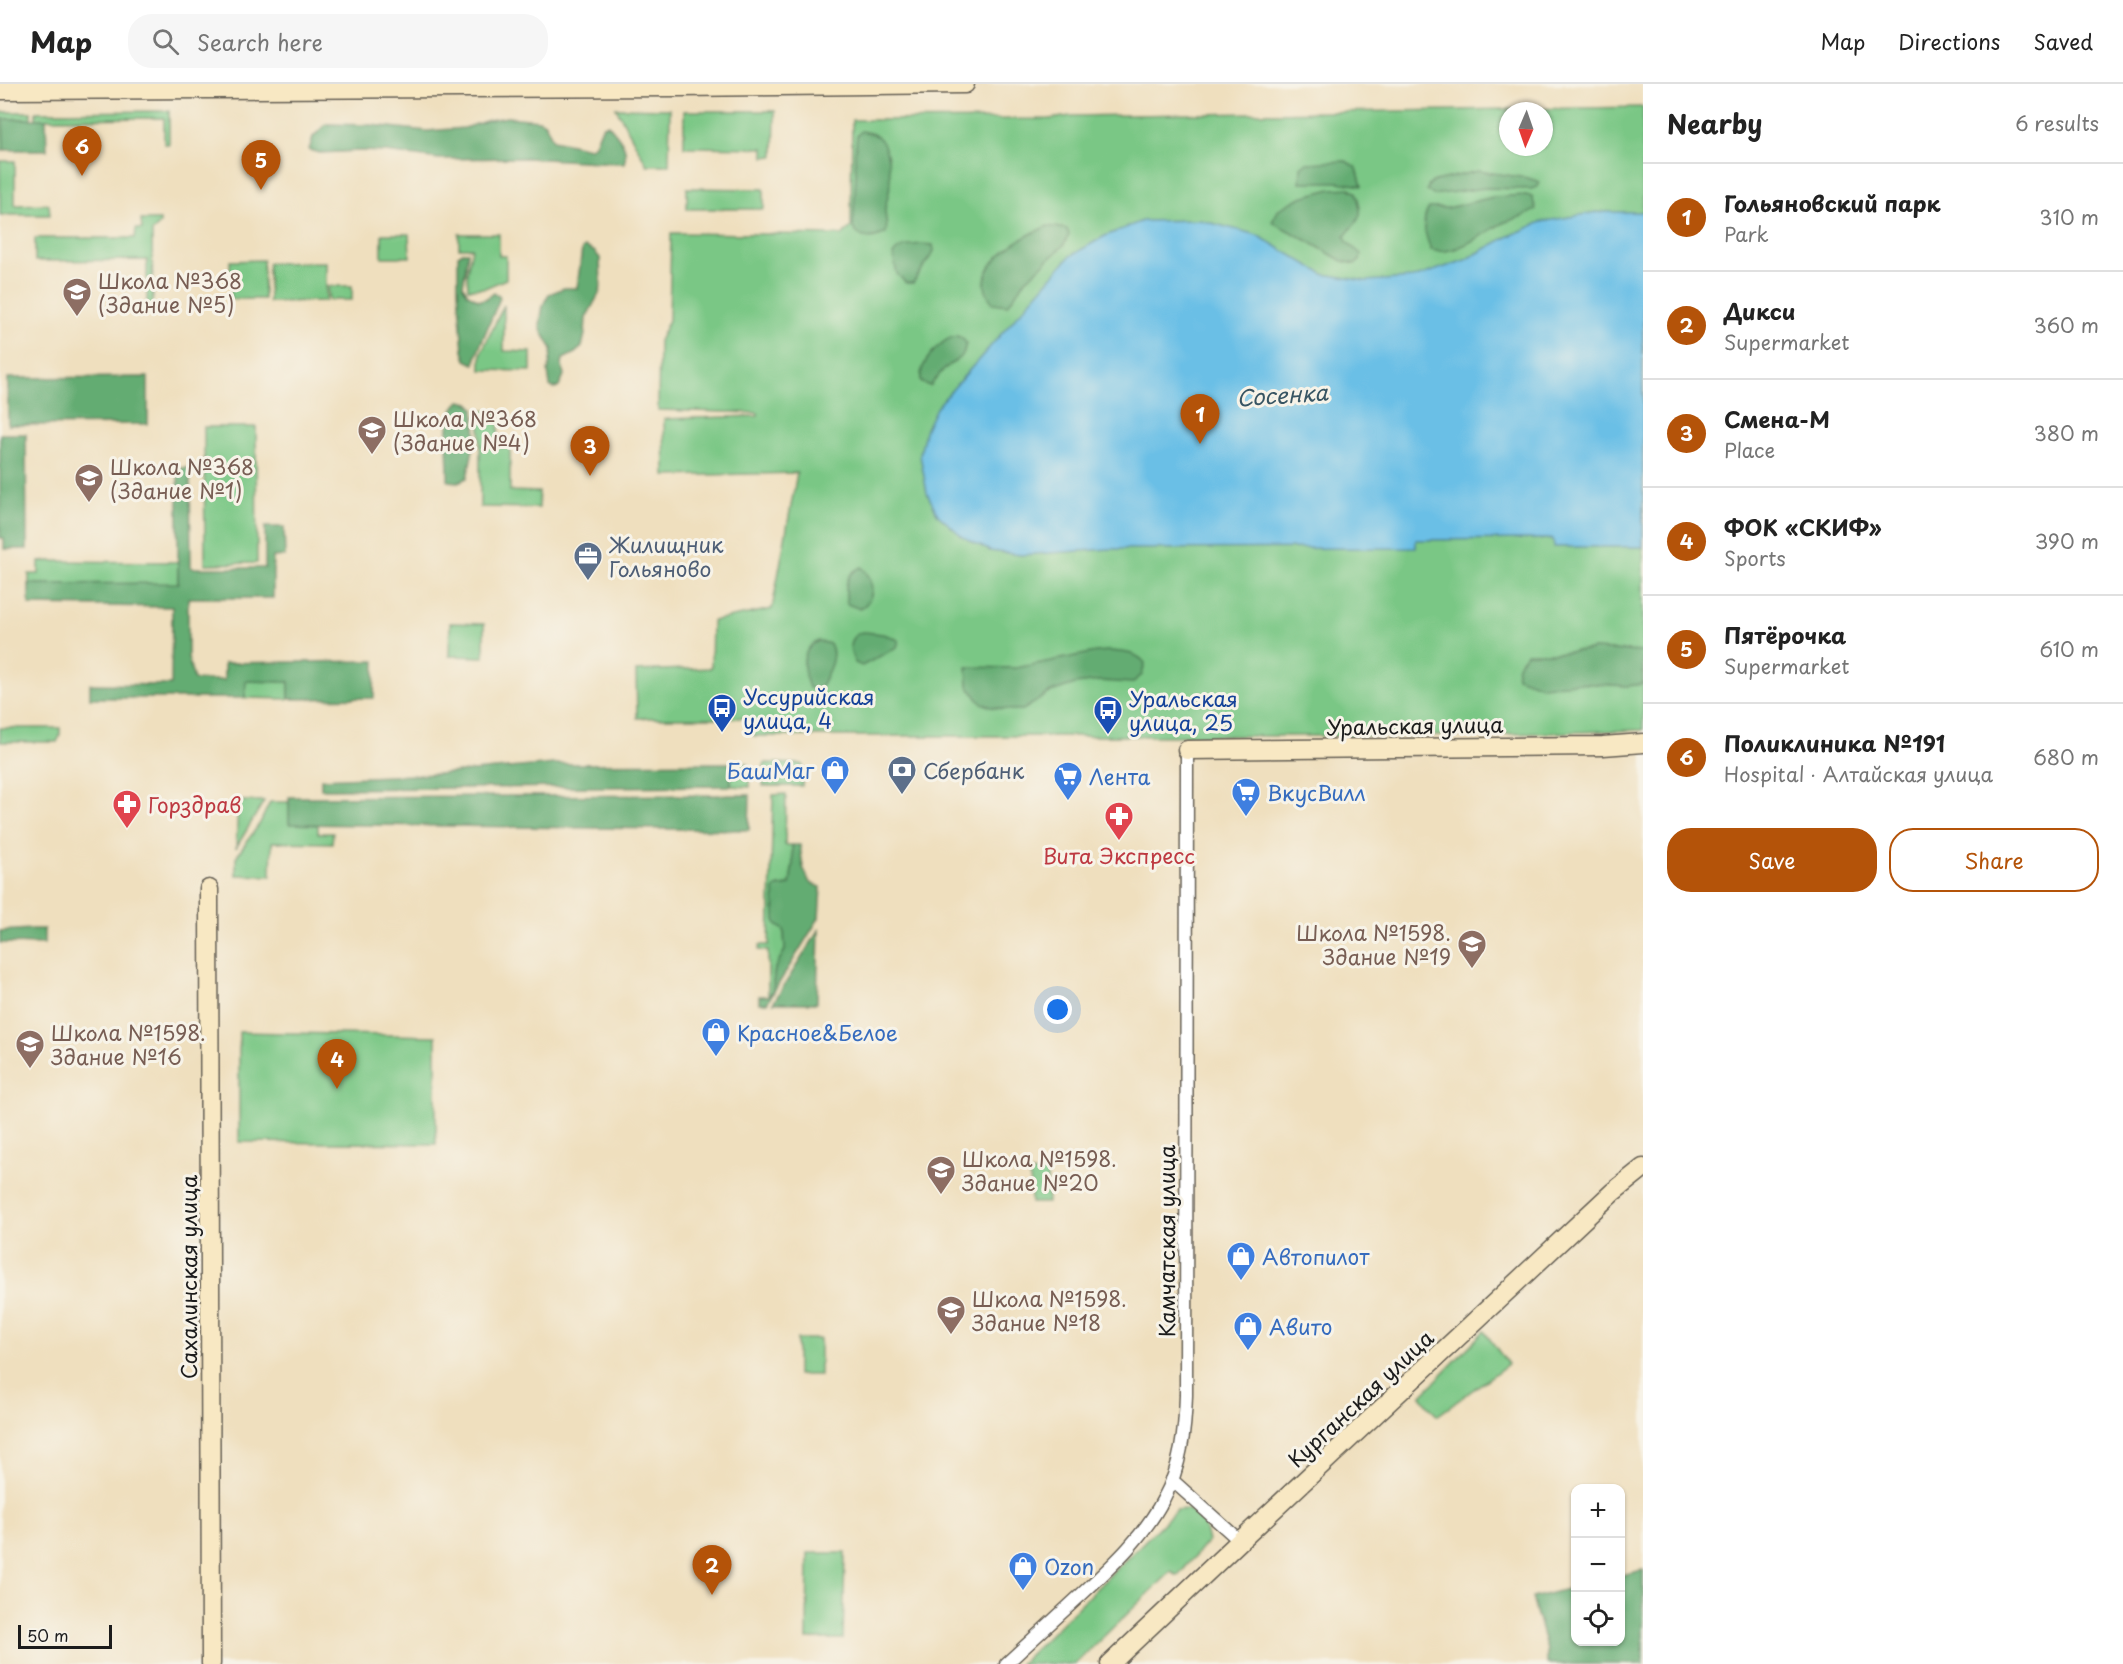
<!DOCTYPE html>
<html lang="en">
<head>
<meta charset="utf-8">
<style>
  :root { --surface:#fff; --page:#f6f6f6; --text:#222; --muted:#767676; --line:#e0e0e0; --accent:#b45309 }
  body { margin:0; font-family:"Playpen Sans",sans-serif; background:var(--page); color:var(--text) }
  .controls { position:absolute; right:18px; bottom:18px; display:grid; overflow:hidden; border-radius:12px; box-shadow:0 2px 4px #0004 }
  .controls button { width:54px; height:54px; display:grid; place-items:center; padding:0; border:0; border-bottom:2px solid var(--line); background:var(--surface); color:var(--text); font:30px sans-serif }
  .compass { position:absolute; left:1499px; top:18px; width:54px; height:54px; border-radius:50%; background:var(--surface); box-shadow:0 2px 4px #0004; rotate:182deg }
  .scale { position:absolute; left:18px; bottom:15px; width:94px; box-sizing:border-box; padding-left:6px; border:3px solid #1c1c1c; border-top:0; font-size:16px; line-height:21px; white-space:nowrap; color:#1c1c1c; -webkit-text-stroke:4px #f7f3e8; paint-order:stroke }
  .you { position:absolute; left:1058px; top:926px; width:21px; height:21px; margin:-15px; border:4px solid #fff; border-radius:50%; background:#1a73e8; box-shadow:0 0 0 9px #1a73e833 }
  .badge { display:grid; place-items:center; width:39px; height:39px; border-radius:50%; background:var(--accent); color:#fff; font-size:20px; font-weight:700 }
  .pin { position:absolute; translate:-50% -50px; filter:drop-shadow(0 2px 3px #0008) }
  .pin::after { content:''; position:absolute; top:32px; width:21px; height:18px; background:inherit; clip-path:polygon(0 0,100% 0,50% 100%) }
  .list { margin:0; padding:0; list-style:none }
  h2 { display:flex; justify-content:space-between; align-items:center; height:78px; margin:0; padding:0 24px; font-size:26px }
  h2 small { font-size:20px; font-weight:400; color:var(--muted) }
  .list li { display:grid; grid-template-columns:39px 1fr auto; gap:18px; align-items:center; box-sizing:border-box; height:108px; padding:0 24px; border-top:2px solid var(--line) }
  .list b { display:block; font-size:22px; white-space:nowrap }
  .list p { margin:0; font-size:20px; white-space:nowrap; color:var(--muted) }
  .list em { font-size:20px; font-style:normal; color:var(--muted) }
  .actions { display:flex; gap:12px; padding:18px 24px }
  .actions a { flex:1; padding:14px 0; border:2px solid var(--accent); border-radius:24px; text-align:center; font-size:21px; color:var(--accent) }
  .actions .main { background:var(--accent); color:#fff }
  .icon { flex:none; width:33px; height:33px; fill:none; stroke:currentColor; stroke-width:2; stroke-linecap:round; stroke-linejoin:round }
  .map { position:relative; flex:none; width:1643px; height:1580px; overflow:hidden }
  header { display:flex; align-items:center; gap:36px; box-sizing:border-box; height:84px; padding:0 30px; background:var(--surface); border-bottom:2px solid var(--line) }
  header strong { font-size:28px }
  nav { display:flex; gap:33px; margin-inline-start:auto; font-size:21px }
  .search { width:420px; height:54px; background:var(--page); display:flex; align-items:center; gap:15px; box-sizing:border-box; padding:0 21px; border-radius:24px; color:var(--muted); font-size:22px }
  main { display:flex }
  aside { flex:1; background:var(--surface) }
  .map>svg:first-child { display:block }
  .green { fill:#7ac785; stroke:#4b7250; stroke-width:1.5; fill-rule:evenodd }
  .forest { fill:#63ac72; stroke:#406447; stroke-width:1.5 }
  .water { fill:#6abfe6; stroke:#436e81; stroke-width:1.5 }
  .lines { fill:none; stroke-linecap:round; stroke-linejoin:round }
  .street-casing { stroke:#666055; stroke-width:15 }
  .secondary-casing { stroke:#666055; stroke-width:21 }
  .street { stroke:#fff; stroke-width:12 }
  .secondary { stroke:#f8e8c3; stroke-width:18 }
  .labels { text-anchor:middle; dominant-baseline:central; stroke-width:6; stroke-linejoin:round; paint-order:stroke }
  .education-label { font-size:21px; fill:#785e54; stroke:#f7f3e8; text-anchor:start }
  .service-label { font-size:21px; fill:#4e5e75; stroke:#f7f3e8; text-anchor:start }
  .transit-label { font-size:21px; fill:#164399; stroke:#f7f3e8; text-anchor:start }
  .street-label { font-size:21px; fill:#1c1c1c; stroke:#f7f3e8 }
  .shop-label { font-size:21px; fill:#366cbe; stroke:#f7f3e8; text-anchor:start }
  .health-label { font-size:21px; fill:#be3a42; stroke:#f7f3e8; text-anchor:start }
  .water-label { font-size:22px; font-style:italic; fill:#375563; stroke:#f7f3e8 }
</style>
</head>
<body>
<header>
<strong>Map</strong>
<div class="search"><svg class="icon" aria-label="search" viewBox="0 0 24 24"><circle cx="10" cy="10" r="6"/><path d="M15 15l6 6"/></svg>Search here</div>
<nav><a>Map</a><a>Directions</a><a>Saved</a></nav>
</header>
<main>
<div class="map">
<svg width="1643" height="1580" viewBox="0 0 1643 1580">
  <rect width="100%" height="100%" fill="#f7f3e8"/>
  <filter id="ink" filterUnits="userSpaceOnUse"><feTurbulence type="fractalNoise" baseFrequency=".0167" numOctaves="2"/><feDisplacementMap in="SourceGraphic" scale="12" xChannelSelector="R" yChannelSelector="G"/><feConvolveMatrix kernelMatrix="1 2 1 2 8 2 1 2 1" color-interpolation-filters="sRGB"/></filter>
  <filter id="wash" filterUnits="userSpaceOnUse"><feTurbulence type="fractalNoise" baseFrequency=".008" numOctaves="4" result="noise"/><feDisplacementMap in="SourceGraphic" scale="24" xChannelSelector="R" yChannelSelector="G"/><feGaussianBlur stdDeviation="1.35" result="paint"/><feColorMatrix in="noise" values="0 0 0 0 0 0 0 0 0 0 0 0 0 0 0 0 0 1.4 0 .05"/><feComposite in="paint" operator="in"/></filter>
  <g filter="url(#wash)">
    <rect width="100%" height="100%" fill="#efdfbe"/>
    <g class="green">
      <path d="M1643,23V646L1450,652H754L743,634H637L636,587L711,584L712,537L772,525L797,389L665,392L664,335L758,332V329L658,326L659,257L669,236L671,149L842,151L851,143L852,36L1049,35L1071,32ZM1508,27H1544V63H1508Z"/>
      <path d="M616,24L670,25L669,81H647Z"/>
      <path d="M169,27V60H164V34L36,35V28Z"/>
      <path d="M684,27H775L774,72L764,73V64L684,63Z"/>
      <path d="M0,28H31V35H3L4,66H0Z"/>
      <path d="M0,77H15V121L49,120L50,131H0Z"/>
      <path d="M687,104L764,105V125H687Z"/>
      <path d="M141,136H160V140L152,148L153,230H147V176L35,177V154H135L136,145H142Z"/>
      <path d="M382,150H409L410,173H382Z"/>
      <path d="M459,150H499V172H506V195L485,204L468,205L467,188L472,164H459Z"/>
      <path d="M263,176L264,215H231L230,177Z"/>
      <path d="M326,178V217L269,218L268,179Z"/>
      <path d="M328,202H352V216H329Z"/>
      <path d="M504,221V267L531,268V287L481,286V269Z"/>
      <path d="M480,327H499L498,363H510V407L539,408V424L480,423Z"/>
      <path d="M204,343H256L257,479L205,480Z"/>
      <path d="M39,477L178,478V500H29V490H39Z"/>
      <path d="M450,539L484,540V573L449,572Z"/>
      <path d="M245,597L289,598V615L245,614Z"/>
      <path d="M0,644H60V652L57,658H0Z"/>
      <path d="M731,679H747L750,687V703L731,702Z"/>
      <path d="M766,679L802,680L804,686L802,702H763L764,681Z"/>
      <path d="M786,710L785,761H792L793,778L790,801L779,802L774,822L777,841L784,846L785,866L775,884L772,908L768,912V867L759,866L760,861H769L773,711Z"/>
      <path d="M238,717H264L236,764Z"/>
      <path d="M270,718H289L290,740L318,741V749H333L332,759L272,758L271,792L236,791V773L260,739Z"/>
      <path d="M239,948L436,952V1060L239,1058Z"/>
      <path d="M1047,1088L1048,1119H1031L1030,1089Z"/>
      <path d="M1484,1247L1508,1280L1437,1332L1421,1312Z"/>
      <rect x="797" y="1255" width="23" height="36"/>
      <path d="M1187,1425L1203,1436L1208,1457L1178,1492L1171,1488L1075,1580H1020L1176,1426Z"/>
      <path d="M808,1469H845L843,1555H807Z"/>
    </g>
    <g class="forest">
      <path d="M507,33L539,36L545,39L553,56L590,64L595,60L602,43L608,40C617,52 630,62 624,79H617L526,74L439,75L386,68L360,67L320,69L309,66L313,53L326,40L371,41L427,47L464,44L489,36Z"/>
      <path d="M3,35H46L47,66H4Z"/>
      <path d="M861,47C867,48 873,49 878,53C890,63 892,98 888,112C887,117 885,121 885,126C885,134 888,140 886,149C874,155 860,157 853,144L856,91L855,71L857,52Z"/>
      <path d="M1346,77L1357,84L1362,102L1338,98H1300L1301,83L1306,79Z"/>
      <path d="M1478,87L1528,94L1540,98L1538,103L1531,105L1485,104L1433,111L1427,106L1429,100L1435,97Z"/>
      <path d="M1351,104V106L1356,108C1364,135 1361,132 1345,152L1347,158L1361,170L1360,177L1355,180L1342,177L1308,157L1272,138L1279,125L1301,113L1331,105Z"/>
      <path d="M1526,111L1532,113L1536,125C1525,134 1513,134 1501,140C1481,151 1454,173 1431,166C1426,153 1420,137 1429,124H1448L1493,113Z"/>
      <path d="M1048,142L1067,145L1069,151L1063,162L1023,199L1008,221L993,219C964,184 1021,153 1048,142Z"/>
      <path d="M920,160L933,161L934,167L913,199H906L897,190L893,171C899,161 909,162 920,160Z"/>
      <path d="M585,163L594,167L600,174L601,202L600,208L586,234L585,250L582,263L575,269L563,275L562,281L564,291L559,303L553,304L550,302L548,288L552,265L542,248L540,241L543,221L549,210L564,204H577L582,165Z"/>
      <path d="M463,168H468L463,202L468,210L479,216L485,215L494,209L499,211L500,214L480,262L474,280L466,276L463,267L458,206V171Z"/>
      <path d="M957,252L962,254L966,259L963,271L943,286L930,302L922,299C915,283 941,254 957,252Z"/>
      <path d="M148,293V340L8,341V294Z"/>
      <path d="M460,317L469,319L474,324L476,352L467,394L458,398L448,397C449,375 441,332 460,317Z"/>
      <path d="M0,350H26L27,465H4V454H0Z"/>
      <path d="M178,384H190L191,484H265V443H284L285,472L273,473V514H188V573L194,596H224V579L375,577L374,614L289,615V598L246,597L245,614H90V600L171,601L172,523L29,521V500L178,499Z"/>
      <path d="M862,483C874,496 877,514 860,525L847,520C844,504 846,488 862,483Z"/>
      <path d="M862,548C875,549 888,549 899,557L897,563L862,582L855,579C849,566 846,553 862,548Z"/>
      <path d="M818,557L830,560C838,573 827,589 821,602L815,605L809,604C803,588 799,566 818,557Z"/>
      <path d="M1595,565L1643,568V600L1627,602L1575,599L1542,602L1517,593C1515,583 1520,576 1527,569H1560Z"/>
      <path d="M1109,567C1122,568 1137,568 1145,579L1142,591L1132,599L1100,597L1075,600L1051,608L1023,626H1011L991,623L980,618L968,602L967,583L1016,584L1096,568Z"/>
      <path d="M731,679V702L321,705V695L437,690L554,680Z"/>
      <path d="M750,711L749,746L289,740V713Z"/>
      <path d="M792,761H800L803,783L810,799L821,803L819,834L767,919H759V912H768L772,908L775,884L785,866L784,846L777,841L775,836L774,806L776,803L790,801L793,778Z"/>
      <path d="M32,845H44V860L0,859V847Z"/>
      <path d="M819,846L817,919H773Z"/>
      <path d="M1643,1486V1580H1547V1566L1532,1514L1575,1503L1576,1558H1620L1621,1491Z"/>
    </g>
    <path class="water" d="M1597,128H1643V463H1554L1553,455L1416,456V464L1110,465L1021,471L990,467L963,453L938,431L927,409L920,371L925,347L936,324L1070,172L1105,152L1142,137L1200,136L1257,151L1323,190L1366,197L1413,194L1465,176L1505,154L1541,138Z"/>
  </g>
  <g filter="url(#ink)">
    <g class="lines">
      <g class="street-casing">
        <g id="street">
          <path d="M1172,1396L1240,1457"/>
          <path d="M1006,1580C1032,1556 1058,1532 1084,1508C1114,1480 1145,1451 1164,1414C1181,1383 1185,1346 1186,1311L1187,666"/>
        </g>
      </g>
      <g class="secondary-casing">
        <g id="secondary">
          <path d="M0,6L678,3L965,0"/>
          <path d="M1187,666L1603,662L1643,659"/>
          <path d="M209,805L211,1580"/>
          <path d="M1110,1580L1240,1457L1613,1108L1643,1084"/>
        </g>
      </g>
      <use href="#street" class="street"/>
      <use href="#secondary" class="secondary"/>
    </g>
  </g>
  <defs>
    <g id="school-pin" transform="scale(1.5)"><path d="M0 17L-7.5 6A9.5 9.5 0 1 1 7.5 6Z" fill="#8d6e63" stroke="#f7f3e8"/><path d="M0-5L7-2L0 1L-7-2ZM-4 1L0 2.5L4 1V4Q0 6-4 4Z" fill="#fff"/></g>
    <g id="office-pin" transform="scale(1.5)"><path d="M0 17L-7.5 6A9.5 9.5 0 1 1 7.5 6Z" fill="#5c6f8a" stroke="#f7f3e8"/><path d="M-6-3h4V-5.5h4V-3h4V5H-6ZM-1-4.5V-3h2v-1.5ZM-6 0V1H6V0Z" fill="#fff"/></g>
    <g id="bus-pin" transform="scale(1.5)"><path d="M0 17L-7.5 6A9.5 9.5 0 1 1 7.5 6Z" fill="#1a4fb4" stroke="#f7f3e8"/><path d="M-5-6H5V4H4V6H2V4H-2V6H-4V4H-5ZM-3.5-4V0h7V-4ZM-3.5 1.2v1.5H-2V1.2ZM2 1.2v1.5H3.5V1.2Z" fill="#fff"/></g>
    <g id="shop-pin" transform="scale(1.5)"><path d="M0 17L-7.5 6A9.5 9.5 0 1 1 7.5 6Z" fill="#3f7fe0" stroke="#f7f3e8"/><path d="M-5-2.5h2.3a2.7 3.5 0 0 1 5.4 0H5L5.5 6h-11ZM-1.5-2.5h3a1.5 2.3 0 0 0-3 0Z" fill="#fff"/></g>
    <g id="bank-pin" transform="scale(1.5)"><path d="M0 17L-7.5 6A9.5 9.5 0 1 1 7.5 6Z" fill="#5c6f8a" stroke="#f7f3e8"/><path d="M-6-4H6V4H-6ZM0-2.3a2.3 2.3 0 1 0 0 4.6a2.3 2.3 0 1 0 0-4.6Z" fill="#fff"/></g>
    <g id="supermarket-pin" transform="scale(1.5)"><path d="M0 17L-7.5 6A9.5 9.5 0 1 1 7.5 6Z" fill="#3f7fe0" stroke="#f7f3e8"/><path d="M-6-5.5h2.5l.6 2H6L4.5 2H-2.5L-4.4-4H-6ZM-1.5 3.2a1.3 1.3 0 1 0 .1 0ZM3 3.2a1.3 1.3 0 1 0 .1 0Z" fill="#fff"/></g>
    <g id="pharmacy-pin" transform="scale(1.5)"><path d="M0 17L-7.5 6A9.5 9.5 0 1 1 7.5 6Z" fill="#e0444e" stroke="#f7f3e8"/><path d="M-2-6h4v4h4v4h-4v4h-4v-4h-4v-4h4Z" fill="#fff"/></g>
  </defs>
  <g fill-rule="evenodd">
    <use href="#school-pin" x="77" y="208"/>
    <use href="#school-pin" x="372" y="346"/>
    <use href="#school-pin" x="89" y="394"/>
    <use href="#office-pin" x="588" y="472"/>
    <use href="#bus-pin" x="722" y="624"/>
    <use href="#bus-pin" x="1108" y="626"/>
    <use href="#shop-pin" x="835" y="686"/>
    <use href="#bank-pin" x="902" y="686"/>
    <use href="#supermarket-pin" x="1068" y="692"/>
    <use href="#supermarket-pin" x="1246" y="708"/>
    <use href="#pharmacy-pin" x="127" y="720"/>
    <use href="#pharmacy-pin" x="1119" y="732"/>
    <use href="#school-pin" x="1472" y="860"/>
    <use href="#shop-pin" x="716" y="948"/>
    <use href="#school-pin" x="30" y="960"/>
    <use href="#school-pin" x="941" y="1086"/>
    <use href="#shop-pin" x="1241" y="1172"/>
    <use href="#school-pin" x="951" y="1226"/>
    <use href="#shop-pin" x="1248" y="1242"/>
    <use href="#shop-pin" x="1023" y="1482"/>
  </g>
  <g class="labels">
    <g class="education-label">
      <text x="98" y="196">Школа №368<tspan x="98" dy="24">(Здание №5)</tspan></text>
      <text x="393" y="334">Школа №368<tspan x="393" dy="24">(Здание №4)</tspan></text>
      <text x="110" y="382">Школа №368<tspan x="110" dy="24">(Здание №1)</tspan></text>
      <text x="1451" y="848" text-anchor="end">Школа №1598.<tspan x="1451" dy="24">Здание №19</tspan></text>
      <text x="51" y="948">Школа №1598.<tspan x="51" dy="24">Здание №16</tspan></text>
      <text x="962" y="1074">Школа №1598.<tspan x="962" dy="24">Здание №20</tspan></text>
      <text x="972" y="1214">Школа №1598.<tspan x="972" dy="24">Здание №18</tspan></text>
    </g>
    <g class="service-label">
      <text x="609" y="460">Жилищник<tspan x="609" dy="24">Гольяново</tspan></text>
      <text x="923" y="686">Сбербанк</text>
    </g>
    <g class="transit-label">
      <text x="743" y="612">Уссурийская<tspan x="743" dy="24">улица, 4</tspan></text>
      <text x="1129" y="614">Уральская<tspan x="1129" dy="24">улица, 25</tspan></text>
    </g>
    <g class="street-label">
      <text transform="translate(1415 641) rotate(-1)">Уральская улица</text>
      <text transform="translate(1166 1157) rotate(-90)">Камчатская улица</text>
      <text transform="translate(188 1193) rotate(-90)">Сахалинская улица</text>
      <text transform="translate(1360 1314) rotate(-43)">Курганская улица</text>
    </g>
    <g class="shop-label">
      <text x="814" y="686" text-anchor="end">БашМаг</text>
      <text x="1089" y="692">Лента</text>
      <text x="1267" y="708">ВкусВилл</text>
      <text x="737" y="948">Красное&amp;Белое</text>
      <text x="1262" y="1172">Автопилот</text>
      <text x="1269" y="1242">Авито</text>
      <text x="1044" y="1482">Ozon</text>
    </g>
    <g class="health-label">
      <text x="148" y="720">Горздрав</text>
      <text x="1119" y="771" text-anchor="middle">Вита Экспресс</text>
    </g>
    <g class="water-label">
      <text transform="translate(1282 310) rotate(-4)">Сосенка</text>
    </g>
  </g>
</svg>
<div class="controls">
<button>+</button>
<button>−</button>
<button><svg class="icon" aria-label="locate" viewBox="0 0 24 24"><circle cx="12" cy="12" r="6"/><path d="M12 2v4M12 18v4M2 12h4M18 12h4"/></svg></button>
</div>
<svg class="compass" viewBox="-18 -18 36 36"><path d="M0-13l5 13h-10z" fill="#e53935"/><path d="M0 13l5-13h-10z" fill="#767676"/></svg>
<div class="scale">50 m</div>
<div class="you"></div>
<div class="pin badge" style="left:1200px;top:360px">1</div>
<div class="pin badge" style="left:712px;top:1511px">2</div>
<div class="pin badge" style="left:590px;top:392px">3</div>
<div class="pin badge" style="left:337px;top:1005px">4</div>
<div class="pin badge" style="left:261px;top:106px">5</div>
<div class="pin badge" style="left:82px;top:92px">6</div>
</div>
<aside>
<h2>Nearby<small>6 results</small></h2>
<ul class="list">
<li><span class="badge">1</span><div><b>Гольяновcкий парк</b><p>Park</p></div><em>310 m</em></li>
<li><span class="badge">2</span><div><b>Дикси</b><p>Supermarket</p></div><em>360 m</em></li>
<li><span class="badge">3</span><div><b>Смена-М</b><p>Place</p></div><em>380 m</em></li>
<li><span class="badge">4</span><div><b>ФОК «СКИФ»</b><p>Sports</p></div><em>390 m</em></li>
<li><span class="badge">5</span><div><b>Пятёрочка</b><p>Supermarket</p></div><em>610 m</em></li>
<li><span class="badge">6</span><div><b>Поликлиника №191</b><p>Hospital · Алтайская улица</p></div><em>680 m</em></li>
</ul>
<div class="actions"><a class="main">Save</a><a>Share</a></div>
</aside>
</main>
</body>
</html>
